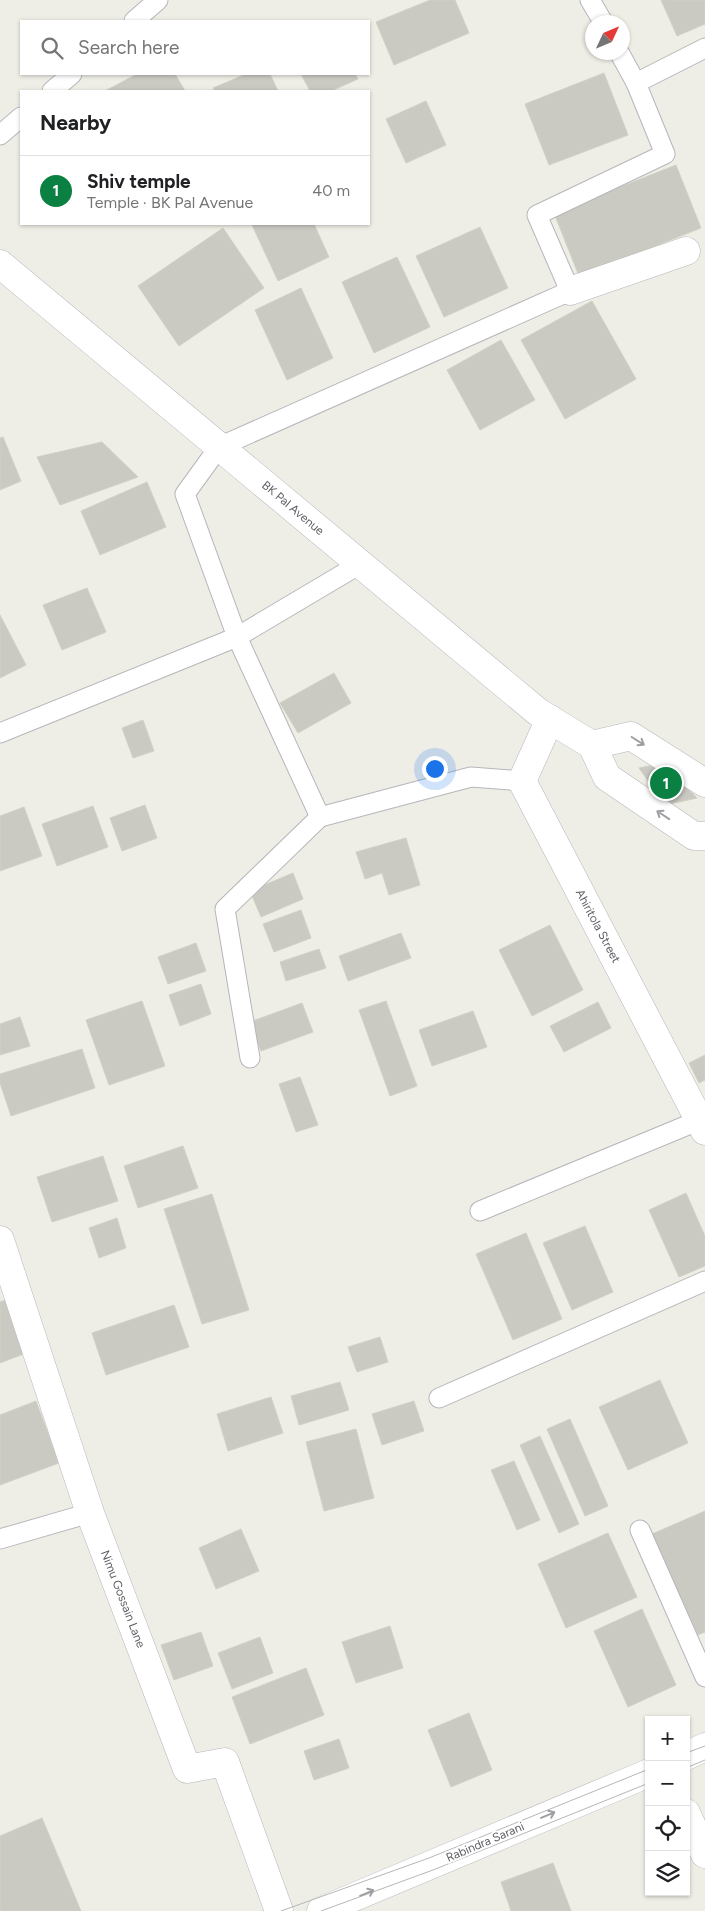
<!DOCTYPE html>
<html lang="en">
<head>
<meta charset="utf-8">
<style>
  :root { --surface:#fff; --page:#f2f2f2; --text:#202124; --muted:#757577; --line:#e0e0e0; --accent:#0b8043 }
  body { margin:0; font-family:Figtree,sans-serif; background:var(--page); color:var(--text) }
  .controls { position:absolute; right:15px; bottom:15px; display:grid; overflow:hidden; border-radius:0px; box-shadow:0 1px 4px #0004 }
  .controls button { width:45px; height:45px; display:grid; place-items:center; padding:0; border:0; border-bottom:1px solid var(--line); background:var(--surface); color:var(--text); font:25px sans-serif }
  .compass { position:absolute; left:585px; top:15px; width:45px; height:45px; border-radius:50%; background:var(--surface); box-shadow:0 1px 4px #0004; rotate:46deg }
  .you { position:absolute; left:434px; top:768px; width:18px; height:18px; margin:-12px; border:4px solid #fff; border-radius:50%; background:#1a73e8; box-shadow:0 0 0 8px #1a73e833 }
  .badge { display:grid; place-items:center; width:32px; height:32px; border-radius:50%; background:var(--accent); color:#fff; font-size:16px; font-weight:700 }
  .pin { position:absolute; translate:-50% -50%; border:2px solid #fff; box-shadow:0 1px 5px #0006 }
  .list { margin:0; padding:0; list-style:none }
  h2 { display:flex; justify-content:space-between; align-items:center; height:65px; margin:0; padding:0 20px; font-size:21px }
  h2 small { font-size:16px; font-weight:400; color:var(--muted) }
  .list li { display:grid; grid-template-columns:32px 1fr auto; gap:15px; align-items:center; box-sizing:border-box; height:70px; padding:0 20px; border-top:1px solid var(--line) }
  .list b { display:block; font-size:19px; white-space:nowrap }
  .list p { margin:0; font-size:16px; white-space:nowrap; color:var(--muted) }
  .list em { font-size:16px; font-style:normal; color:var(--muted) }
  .icon { flex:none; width:28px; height:28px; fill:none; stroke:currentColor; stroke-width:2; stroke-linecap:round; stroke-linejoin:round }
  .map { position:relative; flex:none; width:705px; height:1911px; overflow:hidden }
  .search { position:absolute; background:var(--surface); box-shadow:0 1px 4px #0004; left:20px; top:20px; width:350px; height:55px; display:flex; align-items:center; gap:12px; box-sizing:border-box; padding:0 18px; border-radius:0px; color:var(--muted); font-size:19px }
  .panel { position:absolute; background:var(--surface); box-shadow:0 1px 4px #0004; left:20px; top:90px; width:350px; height:135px; border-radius:0px }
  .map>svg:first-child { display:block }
  .building { fill:#cac9c2; stroke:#d2d1c5 }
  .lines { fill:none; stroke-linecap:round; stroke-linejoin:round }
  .service-casing { stroke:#b6b6bb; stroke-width:21 }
  .minor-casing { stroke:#b6b6bb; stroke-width:29 }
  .tertiary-casing { stroke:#b6b6bb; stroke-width:29 }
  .secondary-casing { stroke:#b7b8be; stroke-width:29 }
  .service { stroke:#fff; stroke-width:19 }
  .minor { stroke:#fff; stroke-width:28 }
  .tertiary { stroke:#fff; stroke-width:28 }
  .secondary { stroke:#fff; stroke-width:28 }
  .tram { stroke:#b6b6b7; stroke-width:1 }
  .oneway { stroke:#9e9fa3 }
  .labels { text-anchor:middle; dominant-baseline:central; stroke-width:4; stroke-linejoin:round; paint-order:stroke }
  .street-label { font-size:12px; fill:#5d5f65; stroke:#fff }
</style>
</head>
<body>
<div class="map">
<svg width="705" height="1911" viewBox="0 0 705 1911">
  <rect width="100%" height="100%" fill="#eeeee6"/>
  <g class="building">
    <path d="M430,0H455L469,33L394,65L376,22Z"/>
    <path d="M661,0H705V24L677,36Z"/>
    <path d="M604,73L628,135L549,165L525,104Z"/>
    <path d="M137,74H175L185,91H105Z"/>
    <path d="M246,74H270L278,91H215L213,88Z"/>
    <path d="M301,74H355L358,79L331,91H310Z"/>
    <path d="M426,101L446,145L406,163L386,119Z"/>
    <path d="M676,165L701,228L579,276L554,213Z"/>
    <path d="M255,224H314L329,257L278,281L252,225Z"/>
    <path d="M480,227L508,288L444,317L416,256Z"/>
    <path d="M223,228L264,288L179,346L138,286Z"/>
    <path d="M397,257L430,327L374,353L342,282Z"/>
    <path d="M301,288L333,358L287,380L255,310Z"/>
    <path d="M592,301L636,379L565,419L521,340Z"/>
    <path d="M501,340L535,400L480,430L447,370Z"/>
    <path d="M3,437L21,481L0,490V438Z"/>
    <path d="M102,442L138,477L60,505L37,457Z"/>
    <path d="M147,482L166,527L100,555L81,511Z"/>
    <path d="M87,588L106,632L62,650L43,605Z"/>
    <path d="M0,615L26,665L0,678Z"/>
    <path d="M334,673L351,703L298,733L280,703Z"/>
    <path d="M143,720L154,751L133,758L122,728Z"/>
    <path d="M663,763L697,798L665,805L639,768Z"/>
    <path d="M145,805L157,838L122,851L110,818Z"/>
    <path d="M93,806L108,847L57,866L42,824Z"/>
    <path d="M24,807L42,856L0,871V816Z"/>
    <path d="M406,838L420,885L389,895L382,873L365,879L356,852Z"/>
    <path d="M293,873L303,899L261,917L250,891Z"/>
    <path d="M301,910L311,938L274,952L263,924Z"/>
    <path d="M550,925L583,990L532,1016L499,950Z"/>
    <path d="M401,933L411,958L348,981L339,956Z"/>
    <path d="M196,943L206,971L168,984L158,957Z"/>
    <path d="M319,949L326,968L286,981L280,962Z"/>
    <path d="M201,984L211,1014L180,1026L169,995Z"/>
    <path d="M142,1001L165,1066L109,1085L86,1020Z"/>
    <path d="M386,1001L417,1086L390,1096L359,1010Z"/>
    <path d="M598,1002L611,1028L564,1052L550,1026Z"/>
    <path d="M302,1003L313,1032L261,1051L250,1022Z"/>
    <path d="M473,1011L487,1047L432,1066L419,1030Z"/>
    <path d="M20,1017L30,1046L0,1055V1024Z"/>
    <path d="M82,1049L95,1088L11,1116L0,1083V1074Z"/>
    <path d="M705,1055V1080L699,1083L689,1063Z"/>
    <path d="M300,1077L318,1125L296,1132L279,1084Z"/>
    <path d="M183,1146L198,1188L138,1208L124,1166Z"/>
    <path d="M103,1156L118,1201L52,1222L37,1177Z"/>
    <path d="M686,1193L705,1236V1266L679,1277L649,1210Z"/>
    <path d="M212,1194L249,1310L202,1324L164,1209Z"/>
    <path d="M117,1218L126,1248L99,1258L89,1228Z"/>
    <path d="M585,1226L613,1292L572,1310L543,1243Z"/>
    <path d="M526,1233L562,1319L513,1340L476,1254Z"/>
    <path d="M9,1299L29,1352L0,1363V1302Z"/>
    <path d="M174,1305L189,1347L106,1375L92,1333Z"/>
    <path d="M380,1337L388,1362L357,1372L348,1347Z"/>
    <path d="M660,1380L688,1443L628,1470L599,1407Z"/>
    <path d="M340,1382L349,1410L299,1425L291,1396Z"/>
    <path d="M271,1397L283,1433L228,1451L217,1414Z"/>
    <path d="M36,1401L59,1463L0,1485V1415Z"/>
    <path d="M414,1401L424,1431L382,1445L372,1414Z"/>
    <path d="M570,1419L608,1506L585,1516L547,1429Z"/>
    <path d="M356,1429L374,1498L324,1511L306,1442Z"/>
    <path d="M540,1436L579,1524L559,1533L520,1445Z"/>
    <path d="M514,1461L540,1520L517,1530L491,1470Z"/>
    <path d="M705,1511V1632L698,1635L652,1534Z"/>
    <path d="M241,1529L259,1571L216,1589L199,1548Z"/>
    <path d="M608,1533L637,1597L566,1628L538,1564Z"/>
    <path d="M642,1609L676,1685L628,1707L594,1631Z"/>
    <path d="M390,1626L403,1668L356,1683L342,1642Z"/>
    <path d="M201,1632L213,1666L174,1680L161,1645Z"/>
    <path d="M260,1637L273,1673L232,1689L218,1653Z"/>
    <path d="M306,1668L324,1715L250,1744L232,1697Z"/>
    <path d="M469,1713L492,1770L451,1787L428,1730Z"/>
    <path d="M339,1739L349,1768L314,1780L304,1751Z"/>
    <path d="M42,1818L81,1911H0V1836Z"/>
    <path d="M553,1863L571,1911H511L501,1882Z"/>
  </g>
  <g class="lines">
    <g class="service-casing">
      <g id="service">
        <path d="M590,0L603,22"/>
        <path d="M134,21L158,0"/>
        <path d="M636,83L705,48"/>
        <path d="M52,91L72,74"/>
        <path d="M0,135L21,117"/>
        <path d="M0,733L237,637L360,564"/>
        <path d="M522,781L471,777L320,817L237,637L185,494L219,447L570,291L537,215L665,154L636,83L619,52"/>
        <path d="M250,1058L225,909L320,817"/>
        <path d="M480,1211L700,1120"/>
        <path d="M439,1398L705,1281"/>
        <path d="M640,1530L705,1677"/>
        <path d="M0,1539L90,1513"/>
      </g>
    </g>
    <g class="minor-casing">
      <g id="minor">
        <path d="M570,291L686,251"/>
        <path d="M550,719L522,781L705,1131"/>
        <path d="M686,1813L705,1854"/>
      </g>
    </g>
    <g class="tertiary-casing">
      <path id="tertiary" d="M0,1240L90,1513L187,1769L225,1762L279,1911"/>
    </g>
    <g class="secondary-casing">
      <g id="secondary">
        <path d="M0,264L538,712L592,745L607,777L694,836H705"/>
        <path d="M592,745L631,736L705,783"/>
        <path d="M686,1756L705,1747"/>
        <path d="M321,1911L649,1773"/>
      </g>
    </g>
    <use href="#service" class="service"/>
    <use href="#minor" class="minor"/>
    <use href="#tertiary" class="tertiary"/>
    <use href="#secondary" class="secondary"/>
    <g class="tram">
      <path d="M686,1753L705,1746"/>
      <path d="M686,1768L705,1760"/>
      <path d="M281,1911L429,1858L649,1769"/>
      <path d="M321,1911L433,1870L649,1783"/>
    </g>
  </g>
  <defs><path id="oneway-shaft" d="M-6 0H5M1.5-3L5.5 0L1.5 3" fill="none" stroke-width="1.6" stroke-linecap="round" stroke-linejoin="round" transform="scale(1.25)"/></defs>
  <g class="oneway">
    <use href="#oneway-shaft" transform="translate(638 741) rotate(32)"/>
    <use href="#oneway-shaft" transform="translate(663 815) rotate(-146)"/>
    <use href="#oneway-shaft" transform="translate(548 1815) rotate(-23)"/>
    <use href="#oneway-shaft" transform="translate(367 1893) rotate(-23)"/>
  </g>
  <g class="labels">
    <g class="street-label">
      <text transform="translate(293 508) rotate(40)">BK Pal Avenue</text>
      <text transform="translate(598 926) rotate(62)">Ahiritola Street</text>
      <text transform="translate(123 1599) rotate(69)">Nimu Gossain Lane</text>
      <text transform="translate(485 1842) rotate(-23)">Rabindra Sarani</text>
    </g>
  </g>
</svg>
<div class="controls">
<button>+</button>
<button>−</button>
<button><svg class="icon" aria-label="locate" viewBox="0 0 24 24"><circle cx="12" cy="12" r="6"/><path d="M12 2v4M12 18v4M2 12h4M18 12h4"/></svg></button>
<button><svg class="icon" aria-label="layers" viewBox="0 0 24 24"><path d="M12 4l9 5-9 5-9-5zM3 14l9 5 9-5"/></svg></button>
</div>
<svg class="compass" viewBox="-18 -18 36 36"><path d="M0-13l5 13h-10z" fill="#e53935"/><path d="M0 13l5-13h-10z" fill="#757577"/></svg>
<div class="you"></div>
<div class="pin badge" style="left:666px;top:783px">1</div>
<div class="search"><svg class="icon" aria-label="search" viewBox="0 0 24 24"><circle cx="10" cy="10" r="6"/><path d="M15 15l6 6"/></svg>Search here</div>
<section class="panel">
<h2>Nearby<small></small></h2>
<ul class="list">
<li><span class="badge">1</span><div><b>Shiv temple</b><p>Temple · BK Pal Avenue</p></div><em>40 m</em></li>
</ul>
</section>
</div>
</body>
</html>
